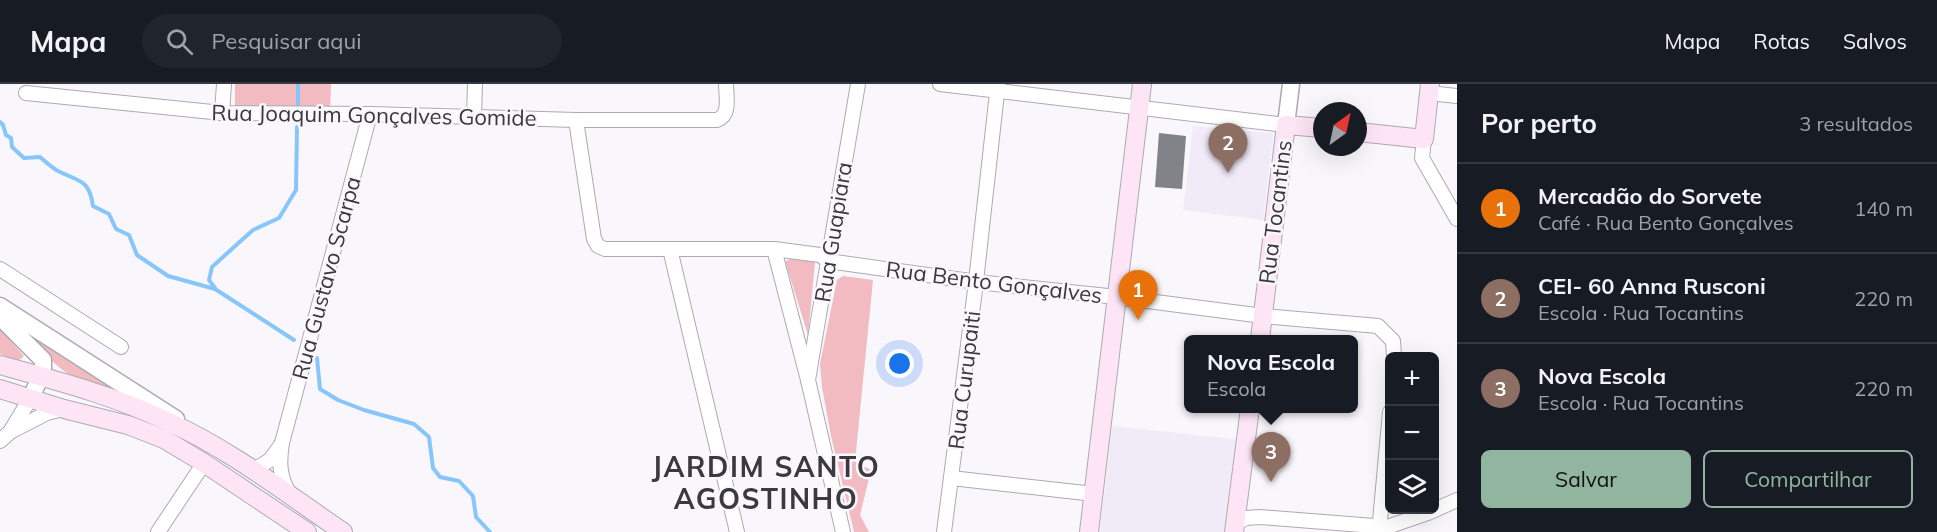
<!DOCTYPE html>
<html lang="pt">
<head>
<meta charset="utf-8">
<style>
  :root { --surface:#171b24; --page:#20242c; --text:#f1f3f6; --muted:#9ea1a6; --line:#363941; --accent:#92b5a0 }
  body { margin:0; font-family:Mulish,sans-serif; background:var(--page); color:var(--text) }
  .controls { position:absolute; right:18px; bottom:18px; display:grid; overflow:hidden; border-radius:9px; box-shadow:0 6px 24px #0002 }
  .controls button { width:54px; height:54px; display:grid; place-items:center; padding:0; border:0; border-bottom:2px solid var(--line); background:var(--surface); color:var(--text); font:30px sans-serif }
  .compass { position:absolute; left:1313px; top:18px; width:54px; height:54px; border-radius:50%; background:var(--surface); box-shadow:0 6px 24px #0002; rotate:33deg }
  .you { position:absolute; left:900px; top:280px; width:21px; height:21px; margin:-15px; border:4px solid #fff; border-radius:50%; background:#1a73e8; box-shadow:0 0 0 9px #1a73e833 }
  .badge { display:grid; place-items:center; width:39px; height:39px; border-radius:50%; background:var(--accent); color:#fff; font-size:20px; font-weight:700 }
  .pin { position:absolute; translate:-50% -50px; filter:drop-shadow(0 2px 3px #0008) }
  .pin::after { content:''; position:absolute; top:32px; width:21px; height:18px; background:inherit; clip-path:polygon(0 0,100% 0,50% 100%) }
  .popup { position:absolute; left:1184px; top:251px; width:174px; height:78px; box-sizing:border-box; display:grid; place-content:center; border-radius:9px; background:var(--surface); filter:drop-shadow(0 2px 4px #0005); font-size:20px; white-space:nowrap; color:var(--muted) }
  .popup b { font-size:22px; color:var(--text) }
  .popup::after { content:''; position:absolute; left:50%; top:100%; margin-left:-12px; border:12px solid transparent; border-top-color:var(--surface) }
  .list { margin:0; padding:0; list-style:none }
  h2 { display:flex; justify-content:space-between; align-items:center; height:78px; margin:0; padding:0 24px; font-size:26px }
  h2 small { font-size:20px; font-weight:400; color:var(--muted) }
  .list li { display:grid; grid-template-columns:39px 1fr auto; gap:18px; align-items:center; box-sizing:border-box; height:90px; padding:0 24px; border-top:2px solid var(--line) }
  .list b { display:block; font-size:22px; white-space:nowrap }
  .list p { margin:0; font-size:20px; white-space:nowrap; color:var(--muted) }
  .list em { font-size:20px; font-style:normal; color:var(--muted) }
  .actions { display:flex; gap:12px; padding:18px 24px }
  .actions a { flex:1; padding:14px 0; border:2px solid var(--accent); border-radius:9px; text-align:center; font-size:21px; color:var(--accent) }
  .actions .main { background:var(--accent); color:#111 }
  .icon { flex:none; width:33px; height:33px; fill:none; stroke:currentColor; stroke-width:2; stroke-linecap:round; stroke-linejoin:round }
  .map { position:relative; flex:none; width:1457px; height:448px; overflow:hidden }
  header { display:flex; align-items:center; gap:36px; box-sizing:border-box; height:84px; padding:0 30px; background:var(--surface); border-bottom:2px solid var(--line) }
  header strong { font-size:28px }
  nav { display:flex; gap:33px; margin-inline-start:auto; font-size:21px }
  .search { width:420px; height:54px; background:var(--page); display:flex; align-items:center; gap:15px; box-sizing:border-box; padding:0 21px; border-radius:33px; color:var(--muted); font-size:22px }
  main { display:flex }
  aside { flex:1; background:var(--surface) }
  .map>svg:first-child { display:block }
  .built { fill:#f1ebf8 }
  .green { fill:#f1bbc1 }
  .lines { fill:none; stroke-linecap:round; stroke-linejoin:round }
  .stream { stroke:#87c6fb; stroke-width:4 }
  .building { fill:#828389 }
  .minor-casing { stroke:#adaab0; stroke-width:16 }
  .tertiary-casing { stroke:#adaab0; stroke-width:19 }
  .secondary-casing { stroke:#adaab0; stroke-width:20 }
  .minor { stroke:#fff; stroke-width:14 }
  .tertiary { stroke:#fff; stroke-width:16 }
  .secondary { stroke:#fde5f5; stroke-width:18 }
  .labels { text-anchor:middle; dominant-baseline:central; stroke-width:5; stroke-linejoin:round; paint-order:stroke }
  .street-label { font-size:22px; fill:#39383a; stroke:#f9f6fc }
  .district-label { font-size:28px; font-weight:bold; letter-spacing:1.5px; fill:#3b393d; stroke:#f9f6fc }
</style>
</head>
<body>
<header>
<strong>Mapa</strong>
<div class="search"><svg class="icon" aria-label="search" viewBox="0 0 24 24"><circle cx="10" cy="10" r="6"/><path d="M15 15l6 6"/></svg>Pesquisar aqui</div>
<nav><a>Mapa</a><a>Rotas</a><a>Salvos</a></nav>
</header>
<main>
<div class="map">
<svg width="1457" height="448" viewBox="0 0 1457 448">
  <rect width="100%" height="100%" fill="#f9f6fc"/>
  <g class="built">
    <path d="M1193,42L1271,49L1273,52L1263,136L1183,126Z"/>
    <path d="M1112,342L1234,355L1238,363L1227,448H1100Z"/>
  </g>
  <g class="green">
    <path d="M235,0H331L330,27L235,22Z"/>
    <path d="M790,175L815,178L808,251L786,180V177Z"/>
    <path d="M843,192L873,196L855,377L871,386L860,431L869,448H854L831,352L822,303L820,280L837,196Z"/>
    <path d="M23,243L127,311C112,306 95,304 81,297C56,286 40,264 23,243Z"/>
    <path d="M0,245L24,272L18,277L0,270Z"/>
  </g>
  <g class="lines">
    <g class="stream">
      <path d="M298,23V0"/>
      <path d="M0,38L3,41L6,51L11,54L12,63L24,74L40,73C46,78 53,85 60,88C81,98 89,96 93,122L109,130L116,145L129,151L137,171L168,192L215,205L294,256"/>
      <path d="M215,204L209,196L212,183L234,163L253,146L279,134L296,106L297,43"/>
      <path d="M317,274L320,305L338,316L364,326L414,340L429,353L433,384L440,393L459,397L473,412L476,433L490,448"/>
    </g>
  </g>
  <path class="building" d="M1159,49L1186,52L1182,105L1155,103Z"/>
  <g class="lines">
    <g class="minor-casing">
      <g id="minor">
        <path d="M940,0L1286,41"/>
        <path d="M26,9L222,29L370,30L576,36H717C731,31 726,12 726,0"/>
        <path d="M1429,9L1457,12"/>
        <path d="M222,29L224,0"/>
        <path d="M474,33L475,0"/>
        <path d="M576,36L594,155L598,162L605,165H774L820,171L828,177L977,198L1117,213L1263,232L1378,242L1393,257L1394,272"/>
        <path d="M1424,55L1422,74L1457,135"/>
        <path d="M670,165L737,448"/>
        <path d="M774,165L808,296L843,448"/>
        <path d="M0,185L121,263"/>
        <path d="M808,296L858,0"/>
        <path d="M10,348L47,329L63,325"/>
        <path d="M0,357L10,348L30,315"/>
        <path d="M252,387L270,376L281,361"/>
        <path d="M951,394L1094,410"/>
        <path d="M290,410C279,393 279,378 282,359L370,30"/>
        <path d="M1235,440L1246,434L1260,433L1387,443L1428,429L1457,416"/>
        <path d="M158,448L204,379"/>
        <path d="M944,448L975,206L998,0"/>
        <path d="M1379,448L1390,328"/>
      </g>
    </g>
    <g class="tertiary-casing">
      <g id="tertiary">
        <path d="M1286,41L1291,0"/>
        <path d="M0,222L176,335"/>
        <path d="M0,233L43,276V288L30,315"/>
      </g>
    </g>
    <g class="secondary-casing">
      <g id="secondary">
        <path d="M1358,48L1424,55L1430,0"/>
        <path d="M1260,255L1286,41L1322,44"/>
        <path d="M0,281C58,297 115,312 169,338C231,366 287,410 343,448"/>
        <path d="M0,305L64,325L128,341L164,355L204,379L307,448"/>
        <path d="M1089,448L1142,0"/>
        <path d="M1234,448L1250,324"/>
      </g>
    </g>
    <use href="#minor" class="minor"/>
    <use href="#tertiary" class="tertiary"/>
    <use href="#secondary" class="secondary"/>
  </g>
  <g class="labels">
    <g class="street-label">
      <text transform="translate(374 31) rotate(1)">Rua Joaquim Gonçalves Gomide</text>
      <text transform="translate(1275 128) rotate(-83)">Rua Tocantins</text>
      <text transform="translate(833 148) rotate(-81)">Rua Guapiara</text>
      <text transform="translate(326 194) rotate(-75)">Rua Gustavo Scarpa</text>
      <text transform="translate(994 198) rotate(7)">Rua Bento Gonçalves</text>
      <text transform="translate(964 296) rotate(-83)">Rua Curupaiti</text>
    </g>
    <g class="district-label">
      <text x="766" y="382">JARDIM SANTO<tspan x="766" dy="32">AGOSTINHO</tspan></text>
    </g>
  </g>
</svg>
<div class="controls">
<button>+</button>
<button>−</button>
<button><svg class="icon" aria-label="layers" viewBox="0 0 24 24"><path d="M12 4l9 5-9 5-9-5zM3 14l9 5 9-5"/></svg></button>
</div>
<svg class="compass" viewBox="-18 -18 36 36"><path d="M0-13l5 13h-10z" fill="#e53935"/><path d="M0 13l5-13h-10z" fill="#9ea1a6"/></svg>
<div class="you"></div>
<div class="pin badge" style="left:1138px;top:236px;background:#e8710a">1</div>
<div class="pin badge" style="left:1228px;top:89px;background:#8d6e63">2</div>
<div class="pin badge" style="left:1271px;top:398px;background:#8d6e63">3</div>
<div class="popup"><b>Nova Escola</b>Escola</div>
</div>
<aside>
<h2>Por perto<small>3 resultados</small></h2>
<ul class="list">
<li><span class="badge" style="background:#e8710a">1</span><div><b>Mercadão do Sorvete</b><p>Café · Rua Bento Gonçalves</p></div><em>140 m</em></li>
<li><span class="badge" style="background:#8d6e63">2</span><div><b>CEI- 60 Anna Rusconi</b><p>Escola · Rua Tocantins</p></div><em>220 m</em></li>
<li><span class="badge" style="background:#8d6e63">3</span><div><b>Nova Escola</b><p>Escola · Rua Tocantins</p></div><em>220 m</em></li>
</ul>
<div class="actions"><a class="main">Salvar</a><a>Compartilhar</a></div>
</aside>
</main>
</body>
</html>
